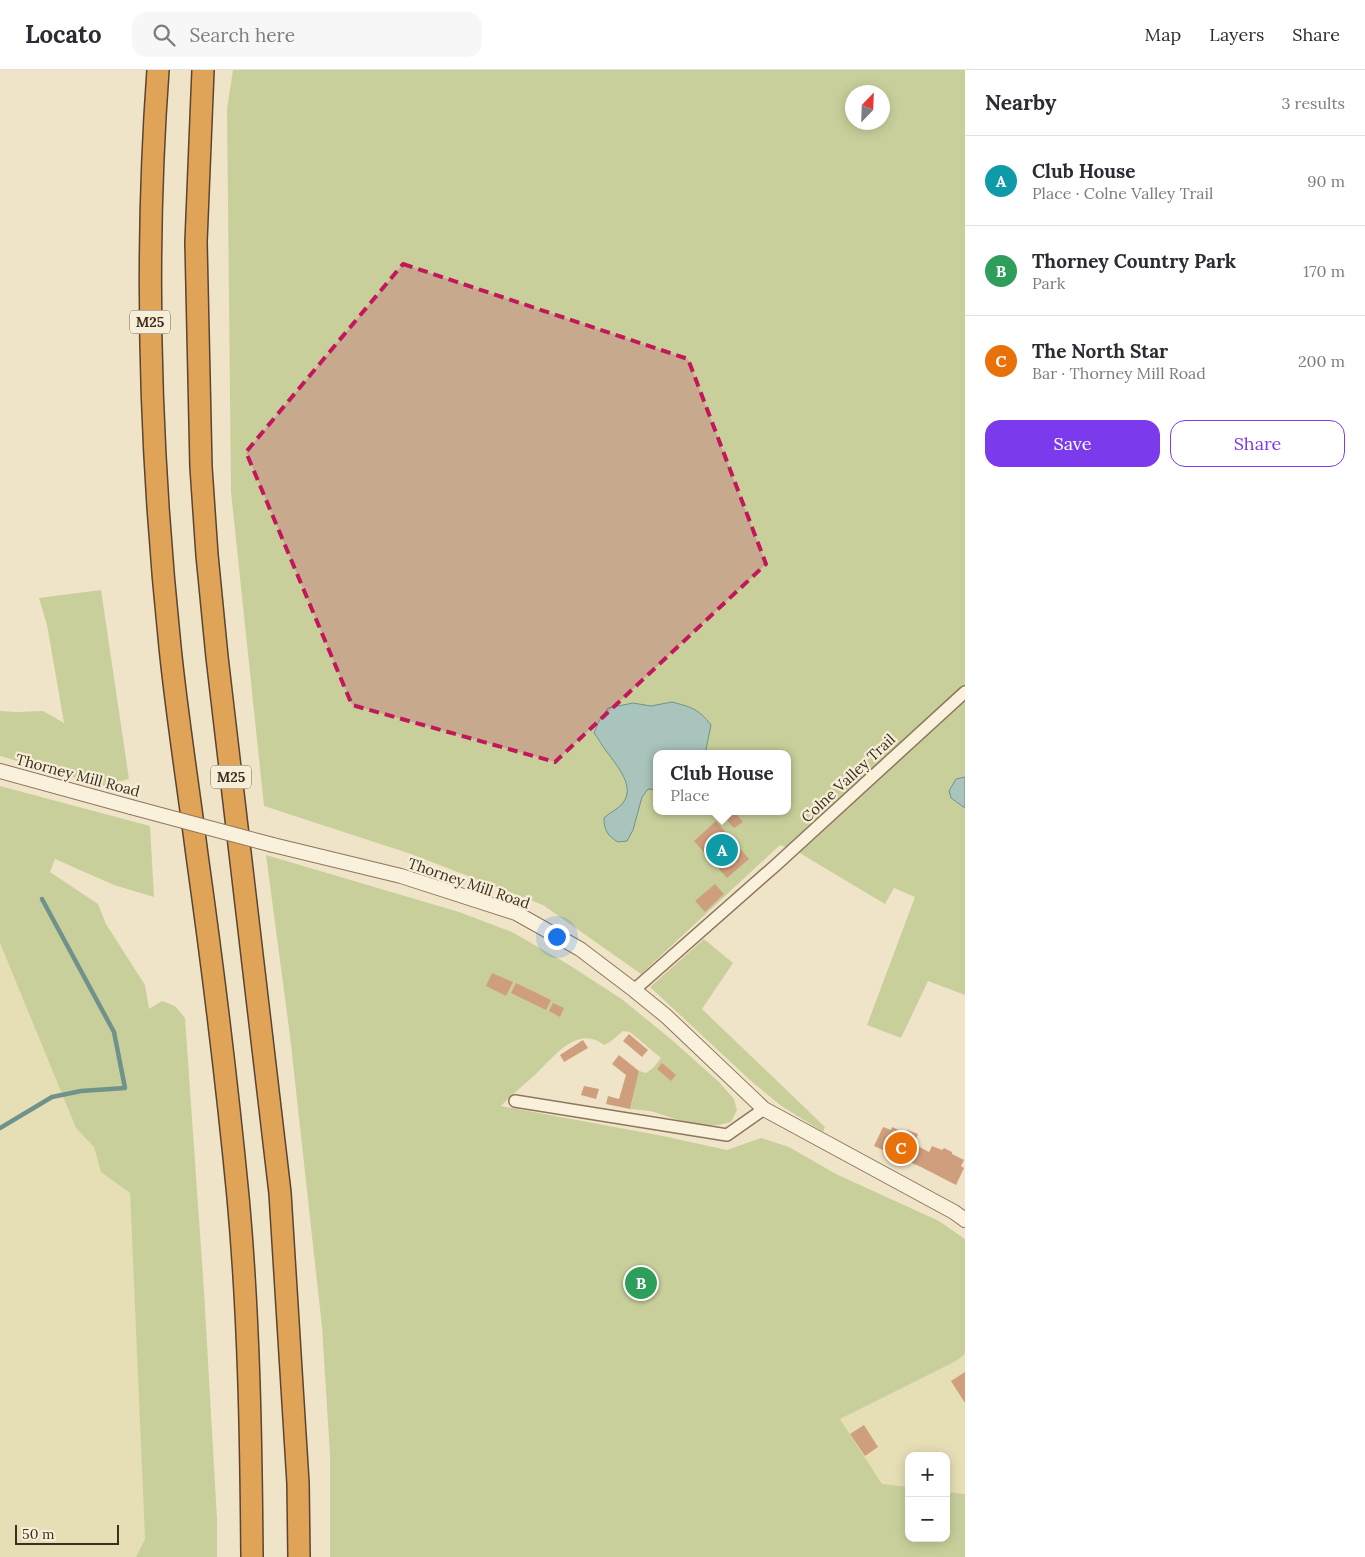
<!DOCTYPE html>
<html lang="en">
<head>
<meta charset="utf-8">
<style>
  :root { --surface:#fff; --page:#f7f7f7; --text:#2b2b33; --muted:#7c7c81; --line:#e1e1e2; --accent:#7c3aed }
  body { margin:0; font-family:Lora,serif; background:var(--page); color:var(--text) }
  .controls { position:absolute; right:15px; bottom:15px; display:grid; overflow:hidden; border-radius:10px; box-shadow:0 2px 12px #0003 }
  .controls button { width:45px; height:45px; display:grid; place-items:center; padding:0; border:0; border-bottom:1px solid var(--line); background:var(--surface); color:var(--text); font:25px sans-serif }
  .compass { position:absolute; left:845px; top:15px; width:45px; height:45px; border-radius:50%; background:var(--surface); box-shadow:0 2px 12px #0003; rotate:23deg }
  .scale { position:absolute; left:15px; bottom:12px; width:104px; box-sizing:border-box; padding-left:5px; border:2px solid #3d2e20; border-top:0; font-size:14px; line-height:18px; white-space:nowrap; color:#3d2e20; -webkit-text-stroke:4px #f7eed8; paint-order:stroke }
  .you { position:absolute; left:556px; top:866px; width:18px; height:18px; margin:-12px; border:4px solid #fff; border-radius:50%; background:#1a73e8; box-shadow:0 0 0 8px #1a73e833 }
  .badge { display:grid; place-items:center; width:32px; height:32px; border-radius:50%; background:var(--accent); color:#fff; font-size:16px; font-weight:700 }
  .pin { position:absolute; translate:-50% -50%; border:2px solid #fff; box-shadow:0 1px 5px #0006 }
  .popup { position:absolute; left:653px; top:680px; width:138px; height:65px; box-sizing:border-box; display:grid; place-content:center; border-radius:10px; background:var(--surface); filter:drop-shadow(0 1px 4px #0005); font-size:16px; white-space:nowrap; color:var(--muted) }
  .popup b { font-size:19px; color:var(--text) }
  .popup::after { content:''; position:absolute; left:50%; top:100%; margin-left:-10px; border:10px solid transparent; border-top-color:var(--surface) }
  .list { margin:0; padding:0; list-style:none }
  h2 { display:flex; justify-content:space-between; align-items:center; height:65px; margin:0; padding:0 20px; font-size:21px }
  h2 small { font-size:16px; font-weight:400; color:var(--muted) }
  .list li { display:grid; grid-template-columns:32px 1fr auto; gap:15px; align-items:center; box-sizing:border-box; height:90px; padding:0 20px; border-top:1px solid var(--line) }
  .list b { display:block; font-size:19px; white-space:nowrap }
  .list p { margin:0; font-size:16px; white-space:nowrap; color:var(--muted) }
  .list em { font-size:16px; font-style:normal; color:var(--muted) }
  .actions { display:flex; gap:10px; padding:15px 20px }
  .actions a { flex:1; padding:11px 0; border:1px solid var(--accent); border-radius:15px; text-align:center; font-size:18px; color:var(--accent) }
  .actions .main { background:var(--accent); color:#fff }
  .icon { flex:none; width:28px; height:28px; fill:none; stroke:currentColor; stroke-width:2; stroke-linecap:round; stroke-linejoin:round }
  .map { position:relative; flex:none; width:965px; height:1487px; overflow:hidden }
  header { display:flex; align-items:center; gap:30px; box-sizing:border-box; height:70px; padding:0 25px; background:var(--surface); border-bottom:1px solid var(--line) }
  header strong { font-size:24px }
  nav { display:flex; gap:28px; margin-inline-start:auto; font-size:18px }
  .search { width:350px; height:45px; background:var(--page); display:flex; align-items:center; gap:12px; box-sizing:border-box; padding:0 18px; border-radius:15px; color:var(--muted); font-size:19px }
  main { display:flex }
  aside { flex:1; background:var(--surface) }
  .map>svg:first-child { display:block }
  .farmland { fill:#e6deb5 }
  .green { fill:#c9cf9b; fill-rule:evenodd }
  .water { fill:#a9c4bc; stroke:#6f938a }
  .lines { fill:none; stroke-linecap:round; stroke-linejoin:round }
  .stream { stroke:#6f938a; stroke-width:4.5 }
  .building { fill:#cf9f7d }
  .minor-casing { stroke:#8d765c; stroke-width:14 }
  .tertiary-casing { stroke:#8d765c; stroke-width:16 }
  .motorway-casing { stroke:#5b4430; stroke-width:24 }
  .minor { stroke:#faf1dc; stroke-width:11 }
  .tertiary { stroke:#faf1dc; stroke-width:14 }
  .motorway { stroke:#e0a458; stroke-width:21 }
  .tertiary-bridge-casing { stroke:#8d765c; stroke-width:16; stroke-linecap:butt }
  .tertiary-bridge { stroke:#faf1dc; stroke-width:14 }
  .marked { fill:#c2185b; fill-opacity:0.2; stroke:#c2185b; stroke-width:4; stroke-dasharray:10 6; stroke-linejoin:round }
  .labels { text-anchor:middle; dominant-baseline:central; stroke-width:4.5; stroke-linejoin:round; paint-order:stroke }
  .shield { fill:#f7eed8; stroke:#756857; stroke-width:1 }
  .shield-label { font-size:14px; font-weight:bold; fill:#3d2e20 }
  .street-label { font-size:15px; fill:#3d2e20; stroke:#f7eed8 }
</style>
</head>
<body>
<header>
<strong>Locato</strong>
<div class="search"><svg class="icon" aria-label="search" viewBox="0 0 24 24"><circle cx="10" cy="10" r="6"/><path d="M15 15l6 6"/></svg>Search here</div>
<nav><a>Map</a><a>Layers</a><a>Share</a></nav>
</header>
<main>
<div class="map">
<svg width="965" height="1487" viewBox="0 0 965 1487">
  <rect width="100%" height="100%" fill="#f0e4c8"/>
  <g class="farmland">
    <path d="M0,873L76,1058L94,1077L101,1102L130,1123L145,1469L136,1487H0Z"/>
    <path d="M965,1284V1424L946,1422V1386H909V1417L882,1414L840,1349L956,1291Z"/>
  </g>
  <g class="green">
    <path d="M233,0H965V925L928,911L901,968L867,955L915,827L894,818L885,834L798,782L780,775L641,904L543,835L411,784L264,736L231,422L227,39ZM852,22H882V52H852ZM657,684H787V741H657Z"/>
    <path d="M101,520L129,709L103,716L0,686V641L17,642L43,641L64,653L47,555L39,528Z"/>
    <path d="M0,716L150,756L154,827L114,815L55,789L50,802L98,834L106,854L145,915L149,939L162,931L175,936L185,948L204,1221L217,1449V1487H136L145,1469L130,1123L101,1102L94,1077L76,1058L0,873Z"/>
    <path d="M266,785L459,842L512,862L566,893L623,930L673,971L719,1012L734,1029L737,1040L731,1052C703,1061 684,1051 657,1043C649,1040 639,1040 630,1039L639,1001L646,1003L653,998L661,988L630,962L623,961L610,972L604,975C577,954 553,988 536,1004C524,1015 511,1025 501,1036L663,1066L727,1080L761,1068L789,1077L836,1104L939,1151L965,1169V1284L956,1291L840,1349L882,1414L909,1417V1468H946V1422L965,1424V1487H330V1385L322,1257L290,966Z"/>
    <path d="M704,869L733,893L702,939L825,1057L823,1062L780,1035L750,1010L650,917Z"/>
  </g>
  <g class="water">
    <path d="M672,632C691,637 699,639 711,655L705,684H657V720L648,719L642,727L633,760L627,771L618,772C608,766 604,761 604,748C609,743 618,739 622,734C637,717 616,695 607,682C602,676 599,669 594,663L599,651L608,638L633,633L651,636Z"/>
    <path d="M965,707V738L951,728L949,721L956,709Z"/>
  </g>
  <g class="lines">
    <path class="stream" d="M0,1058L52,1027L81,1021L125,1018L114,962L42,829"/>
  </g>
  <g class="building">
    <path d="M729,741H734L743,752L734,758L723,746Z"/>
    <path d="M716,751L749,789L727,808L694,771Z"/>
    <path d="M715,814L724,824L705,842L695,831Z"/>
    <path d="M492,903L513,912L506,926L486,916Z"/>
    <path d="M516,913L551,930L546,940L511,923Z"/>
    <path d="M553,933L564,938L560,947L549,941Z"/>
    <path d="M629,964L648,980L642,987L623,971Z"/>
    <path d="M583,970L588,978L564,992L560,985Z"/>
    <path d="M619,985L639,1001L630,1039L606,1034L608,1026L619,1029L626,1005L612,994Z"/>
    <path d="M662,993L676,1005L671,1011L657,999Z"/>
    <path d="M584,1016L599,1019L596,1029L581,1025Z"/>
    <path d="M883,1057L891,1060L892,1057L901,1061L899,1067L903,1069L907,1060L918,1064L914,1074L929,1082L932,1076L942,1080L944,1078L952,1082V1084L964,1090L961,1096L964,1098L956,1115L921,1097L874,1076Z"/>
    <path d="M965,1302V1333L951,1311Z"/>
    <path d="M864,1355L878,1377L865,1386L850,1364Z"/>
  </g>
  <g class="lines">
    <g class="minor-casing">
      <g id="minor">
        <path d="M634,920L777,794L965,622"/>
        <path d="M515,1031L727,1065L764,1039"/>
      </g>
    </g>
    <g class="tertiary-casing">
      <g id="tertiary">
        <path d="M0,701L131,737"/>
        <path d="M273,775L401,806L516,843L580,879L634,920L666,946L764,1039L954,1142L965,1150"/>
      </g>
    </g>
    <g class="motorway-casing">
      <g id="motorway">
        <path d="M158,0C144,192 150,385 170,577C177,646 188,715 197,785C213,899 227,1013 238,1127C249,1247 251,1367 252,1487"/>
        <path d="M203,0L196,172L201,397L207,485L217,587L280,1123L298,1413L299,1487"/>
      </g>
    </g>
    <use href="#minor" class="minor"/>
    <use href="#tertiary" class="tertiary"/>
    <use href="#motorway" class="motorway"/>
    <g class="tertiary-bridge-casing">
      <path id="tertiary-bridge" d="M131,737L273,775"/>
    </g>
    <use href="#tertiary-bridge" class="tertiary-bridge"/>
  </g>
  <path class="marked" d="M403,194L688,289L766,494L555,692L352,635L246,382Z"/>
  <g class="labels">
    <g class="shield">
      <rect x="130" y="240.5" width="40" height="23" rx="4"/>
      <rect x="211" y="695.5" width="40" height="23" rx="4"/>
    </g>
    <g class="shield-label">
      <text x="150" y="252">M25</text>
      <text x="231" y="707">M25</text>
    </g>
    <g class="street-label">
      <text transform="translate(78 705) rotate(15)">Thorney Mill Road</text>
      <text transform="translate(848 708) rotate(-43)">Colne Valley Trail</text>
      <text transform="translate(469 813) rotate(19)">Thorney Mill Road</text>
    </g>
  </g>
</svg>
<div class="controls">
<button>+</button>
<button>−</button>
</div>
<svg class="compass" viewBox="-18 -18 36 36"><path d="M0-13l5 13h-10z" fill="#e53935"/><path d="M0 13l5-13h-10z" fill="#7c7c81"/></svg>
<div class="scale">50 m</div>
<div class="you"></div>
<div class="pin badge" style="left:722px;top:780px;background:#0f9aa8">A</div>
<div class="popup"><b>Club House</b>Place</div>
<div class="pin badge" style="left:641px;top:1213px;background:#2e9e5b">B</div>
<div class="pin badge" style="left:901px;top:1078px;background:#e8710a">C</div>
</div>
<aside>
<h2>Nearby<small>3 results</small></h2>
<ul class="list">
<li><span class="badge" style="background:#0f9aa8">A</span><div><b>Club House</b><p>Place · Colne Valley Trail</p></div><em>90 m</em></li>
<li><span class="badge" style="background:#2e9e5b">B</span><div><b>Thorney Country Park</b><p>Park</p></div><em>170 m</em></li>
<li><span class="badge" style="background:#e8710a">C</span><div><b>The North Star</b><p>Bar · Thorney Mill Road</p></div><em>200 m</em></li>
</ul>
<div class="actions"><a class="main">Save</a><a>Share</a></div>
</aside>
</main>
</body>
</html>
